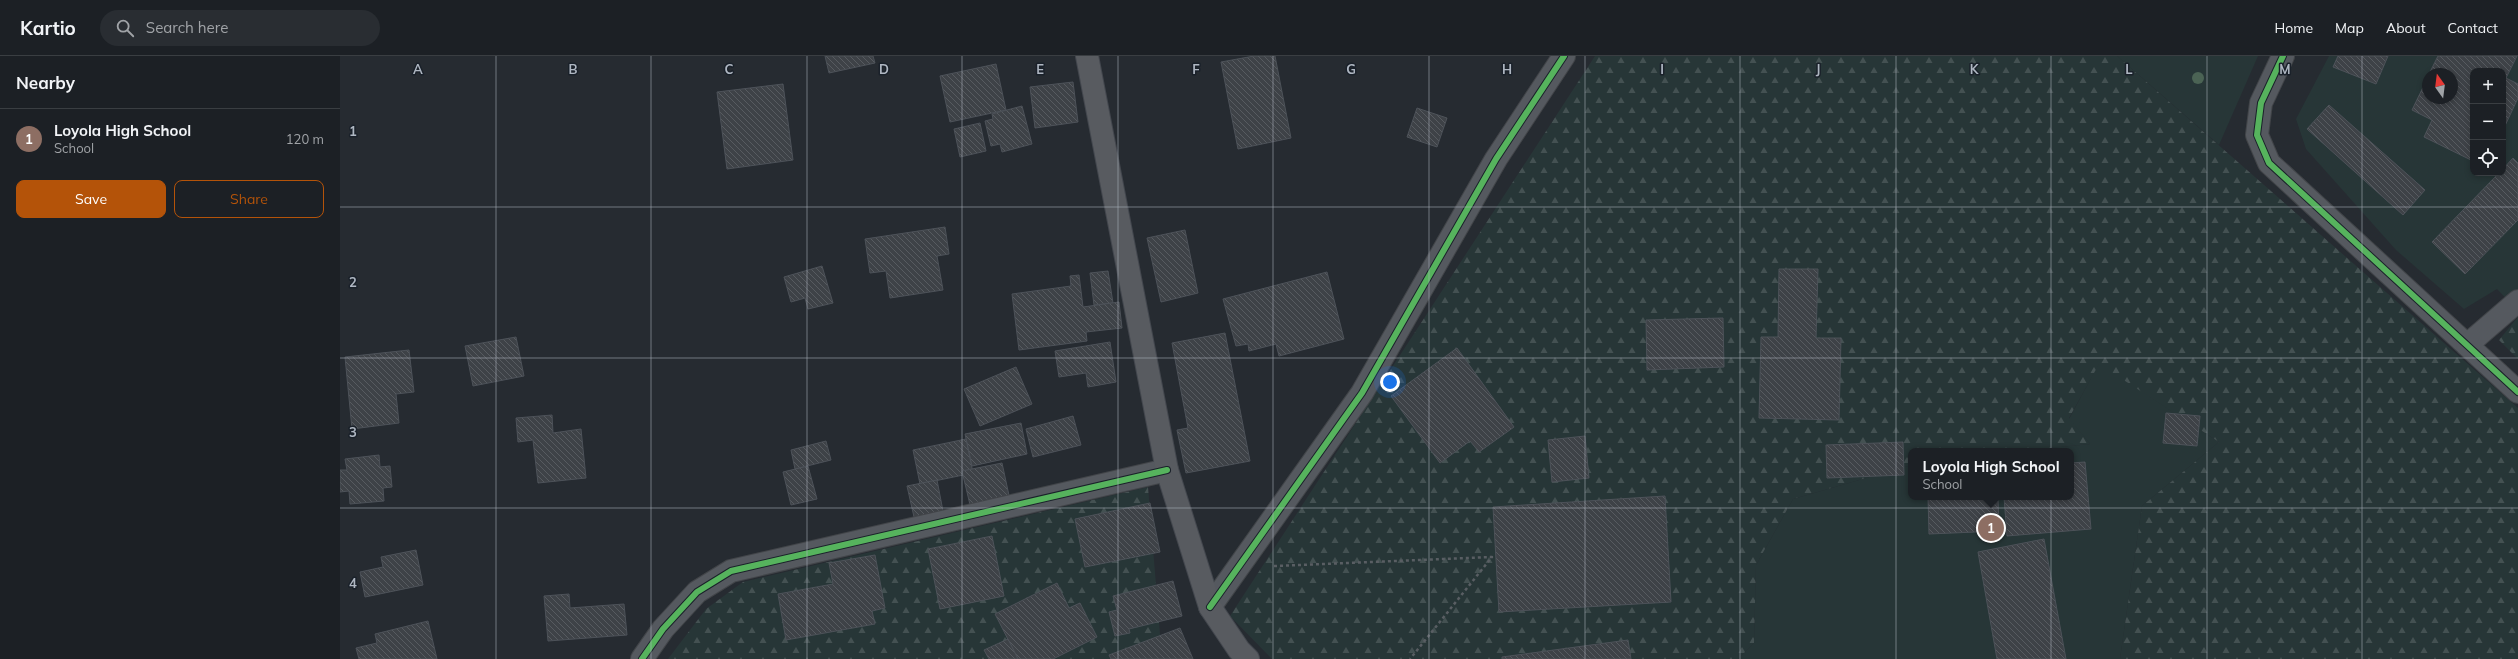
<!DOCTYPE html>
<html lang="en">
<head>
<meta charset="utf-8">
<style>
  :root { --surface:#1c2025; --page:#292d32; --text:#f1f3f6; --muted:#a0a3a7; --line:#3a3e42; --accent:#b45309 }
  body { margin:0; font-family:Mulish,sans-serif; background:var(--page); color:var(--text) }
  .controls { position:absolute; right:12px; top:12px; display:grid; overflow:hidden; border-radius:8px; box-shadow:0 2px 6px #0003 }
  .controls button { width:36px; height:36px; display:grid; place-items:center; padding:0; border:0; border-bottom:1px solid var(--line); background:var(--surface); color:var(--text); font:20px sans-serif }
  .compass { position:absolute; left:2082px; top:12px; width:36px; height:36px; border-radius:50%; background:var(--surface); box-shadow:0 2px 6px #0003; rotate:346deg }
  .you { position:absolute; left:1050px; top:326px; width:14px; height:14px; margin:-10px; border:3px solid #fff; border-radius:50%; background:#1a73e8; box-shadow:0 0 0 6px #1a73e833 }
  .badge { display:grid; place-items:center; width:26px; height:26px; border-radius:50%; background:var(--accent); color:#fff; font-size:13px; font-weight:700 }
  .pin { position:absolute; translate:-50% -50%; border:2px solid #fff; box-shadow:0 1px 4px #0006 }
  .popup { position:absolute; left:1568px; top:392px; width:166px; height:52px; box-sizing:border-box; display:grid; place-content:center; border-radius:8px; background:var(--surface); filter:drop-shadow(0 1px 3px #0005); font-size:13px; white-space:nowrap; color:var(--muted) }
  .popup b { font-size:15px; color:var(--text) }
  .popup::after { content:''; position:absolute; left:50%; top:100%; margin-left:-8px; border:8px solid transparent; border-top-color:var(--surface) }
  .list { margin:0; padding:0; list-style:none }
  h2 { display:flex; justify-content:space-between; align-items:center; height:52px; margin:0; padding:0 16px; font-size:17px }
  h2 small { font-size:13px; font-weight:400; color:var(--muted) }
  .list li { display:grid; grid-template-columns:26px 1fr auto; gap:12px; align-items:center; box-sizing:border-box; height:60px; padding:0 16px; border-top:1px solid var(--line) }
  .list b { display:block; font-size:15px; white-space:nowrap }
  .list p { margin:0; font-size:13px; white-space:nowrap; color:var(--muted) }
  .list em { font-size:13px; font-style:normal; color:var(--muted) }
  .actions { display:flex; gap:8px; padding:12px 16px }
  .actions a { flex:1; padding:9px 0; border:1px solid var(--accent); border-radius:8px; text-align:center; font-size:14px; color:var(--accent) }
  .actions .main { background:var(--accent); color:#fff }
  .icon { flex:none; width:22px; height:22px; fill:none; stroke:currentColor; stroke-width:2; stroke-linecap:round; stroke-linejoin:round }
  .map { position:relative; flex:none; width:2178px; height:603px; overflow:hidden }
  header { display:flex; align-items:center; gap:24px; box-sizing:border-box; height:56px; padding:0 20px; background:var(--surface); border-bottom:1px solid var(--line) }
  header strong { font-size:19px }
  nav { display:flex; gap:22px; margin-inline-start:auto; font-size:14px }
  .search { width:280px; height:36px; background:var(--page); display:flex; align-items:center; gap:10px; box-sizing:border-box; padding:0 14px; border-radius:22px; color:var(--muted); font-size:15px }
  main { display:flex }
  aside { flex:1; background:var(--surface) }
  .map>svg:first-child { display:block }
  .green { fill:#273637; fill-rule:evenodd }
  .forest { fill:url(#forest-firs) }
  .building { fill:url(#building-back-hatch); stroke:#4d5259 }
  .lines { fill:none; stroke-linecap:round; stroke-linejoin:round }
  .minor-casing { stroke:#424549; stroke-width:24 }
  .major-casing { stroke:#43474e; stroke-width:24 }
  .path { stroke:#595e63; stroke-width:2.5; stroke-dasharray:3 3; stroke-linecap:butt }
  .minor { stroke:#55595f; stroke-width:22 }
  .major { stroke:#585b60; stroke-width:22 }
  .cycleway-casing { stroke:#1a212a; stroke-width:8 }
  .cycleway { stroke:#56b35d; stroke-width:6 }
  .tree { fill:#4b6354 }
  .grid { fill:none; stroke:#afb7c2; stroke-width:1; stroke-opacity:0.55 }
  .grid-label { font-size:13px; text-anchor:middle; font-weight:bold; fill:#afb7c2; stroke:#1a212a; stroke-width:3; stroke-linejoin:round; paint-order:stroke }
</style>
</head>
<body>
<header>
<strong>Kartio</strong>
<div class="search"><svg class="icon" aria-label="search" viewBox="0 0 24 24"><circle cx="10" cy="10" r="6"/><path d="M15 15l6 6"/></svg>Search here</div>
<nav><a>Home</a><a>Map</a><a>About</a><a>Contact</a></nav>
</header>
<main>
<aside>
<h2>Nearby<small></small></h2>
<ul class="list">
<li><span class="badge" style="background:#8d6e63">1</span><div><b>Loyola High School</b><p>School</p></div><em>120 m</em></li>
</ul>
<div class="actions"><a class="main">Save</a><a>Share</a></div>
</aside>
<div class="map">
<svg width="2178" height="603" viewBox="0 0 2178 603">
  <defs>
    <pattern id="forest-firs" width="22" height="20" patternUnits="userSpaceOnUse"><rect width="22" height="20" fill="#273637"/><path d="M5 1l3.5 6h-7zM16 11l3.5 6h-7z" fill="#445152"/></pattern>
    <pattern id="building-back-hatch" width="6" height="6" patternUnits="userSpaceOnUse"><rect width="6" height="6" fill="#3e4247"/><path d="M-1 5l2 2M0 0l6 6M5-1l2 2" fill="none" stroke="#575b60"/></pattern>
  </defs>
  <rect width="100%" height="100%" fill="#262b31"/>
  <g class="green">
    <path d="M1777,0H1918L1879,89Z"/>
    <path d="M1989,0H2178V255L2157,233L2124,253L2056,194L1966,93L1956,63ZM2133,15H2163V117H2133ZM2088,18H2112V42H2088Z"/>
    <path d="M1759,307L1879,386L1802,450L1780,603H1398L1414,587L1416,509L1453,443L1571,409V441H1731V395H1679L1750,388L1729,363Z"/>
  </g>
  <g class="forest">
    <path d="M1255,0H1777L2178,352V603H1780L1802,450L1879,386L1759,308L1729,362L1750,388L1679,395H1571V409L1453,443L1416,509L1414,587L1398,603H932L890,560Z"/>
    <path d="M2178,261V303L2159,284Z"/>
    <path d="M808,431L822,603H328L366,553L403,526Z"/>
  </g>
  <g class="building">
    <path d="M485,0H533L535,7L489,17Z"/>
    <path d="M914,0H935L951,82L898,93L881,6Z"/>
    <path d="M1998,0H2048L2036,28L1993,11Z"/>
    <path d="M2098,0H2177L2166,22L2178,28V42L2163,74V15H2133V105L2084,81L2092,64L2072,54L2088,21V42H2112V18H2089Z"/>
    <path d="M656,8L666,54L610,66L600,20Z"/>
    <path d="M733,26L738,66L695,72L690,31Z"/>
    <path d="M443,28L453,104L387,113L377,36Z"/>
    <path d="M1989,49L2085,134L2063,159L1967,73Z"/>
    <path d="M682,50L692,88L662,96L660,88L651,90L645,65L653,63L652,58Z"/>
    <path d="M1077,52L1107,62L1097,91L1067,81Z"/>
    <path d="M640,67L646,95L620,101L614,73Z"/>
    <path d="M2173,102L2178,107V164L2125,218L2092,186L2159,117H2163V113Z"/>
    <path d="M605,171L609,198L597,200L603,234L550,242L546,215L530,217L525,183Z"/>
    <path d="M845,174L858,237L821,246L807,182Z"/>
    <path d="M482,210L493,247L468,253L465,242L451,246L444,221Z"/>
    <path d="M1439,213H1478L1476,282H1501L1499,364L1419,362L1421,281H1438Z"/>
    <path d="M768,215L773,247L754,249L750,217Z"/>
    <path d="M987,216L1004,283L939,300L936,288L909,295L908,288L896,290L883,243Z"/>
    <path d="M739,219L743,251L779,246L782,272L746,276L747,285L679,294L672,238L731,230L730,220Z"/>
    <path d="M1383,262L1384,311L1307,314L1306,264Z"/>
    <path d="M885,277L910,405L846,417L837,374L848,372L832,287Z"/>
    <path d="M176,281L184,320L133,330L125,290Z"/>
    <path d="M770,286L776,326L748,331L746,317L719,321L715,295Z"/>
    <path d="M1117,292L1174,371L1139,396L1130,385L1100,407L1051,340Z"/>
    <path d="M69,294L74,336L56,338L59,367L12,373L5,301Z"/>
    <path d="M676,311L692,348L640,370L624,333Z"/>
    <path d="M1826,357L1860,360L1857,390L1823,387Z"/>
    <path d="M212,359L213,377L241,373L246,422L198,427L193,384L178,386L176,362Z"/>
    <path d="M733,360L741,389L693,401L686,373Z"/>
    <path d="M681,367L687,398L632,410L625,378Z"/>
    <path d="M1245,380L1249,422L1212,426L1208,384Z"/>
    <path d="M626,383L633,417L580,428L573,394Z"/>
    <path d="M486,385L491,404L455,413L451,394Z"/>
    <path d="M1563,386L1564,419L1487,422L1486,389Z"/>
    <path d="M39,399L40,411L50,410L52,431L43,432L44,445L10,448L9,435L0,436V414H7L5,403Z"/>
    <path d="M1745,406L1751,473L1667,480L1664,441H1731V407Z"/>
    <path d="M662,407L670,444L631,453L622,415Z"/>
    <path d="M468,410L477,443L451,449L443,416Z"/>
    <path d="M597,424L603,455L574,461L567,430Z"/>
    <path d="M1325,440L1331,546L1159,556L1153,451Z"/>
    <path d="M1588,441H1658L1659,475L1589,478Z"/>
    <path d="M810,447L820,496L745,511L735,463Z"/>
    <path d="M652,480L664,540L600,553L588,493Z"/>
    <path d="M1704,483L1726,603H1657L1638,496Z"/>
    <path d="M76,494L83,529L25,541L20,516L43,511L41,501Z"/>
    <path d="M535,499L545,552L532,555L535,568L446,584L438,538L493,528L489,507Z"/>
    <path d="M833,525L842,560L789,573L790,577L775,580L769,556L777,554L773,540Z"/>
    <path d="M717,527L729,552L740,547L757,581L713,603H678L655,558Z"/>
    <path d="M229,538L230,552L284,548L287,579L208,585L204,540Z"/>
    <path d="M88,565L97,603H19L16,592L37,587L35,578Z"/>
    <path d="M840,572L853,603H771L769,599Z"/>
    <path d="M668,583L678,603H649L644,594Z"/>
    <path d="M1288,584L1291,603H1162V601Z"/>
  </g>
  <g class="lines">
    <g class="minor-casing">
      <g id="minor">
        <path d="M1943,0L1921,47L1917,79L1929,107L2178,336"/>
        <path d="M2127,289L2178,245"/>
        <path d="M870,551L1022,337L1156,103L1224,0"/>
        <path d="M302,603L323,573L357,536L391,515L827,414"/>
      </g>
    </g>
    <g class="major-casing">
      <path id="major" d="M747,0L827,414L870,551L899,594L908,603"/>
    </g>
    <path class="path" d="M934,510L1152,501L1070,603"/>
    <use href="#minor" class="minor"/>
    <use href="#major" class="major"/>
    <g class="cycleway-casing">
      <g id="cycleway">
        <path d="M1943,0L1921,47L1917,79L1929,107L2178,336"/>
        <path d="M870,551L1022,337L1156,103L1224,0"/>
        <path d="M302,603L323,573L357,536L391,515L827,414"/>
      </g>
    </g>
    <use href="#cycleway" class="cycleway"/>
  </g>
  <circle class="tree" cx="1858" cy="22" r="6"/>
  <path class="grid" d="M156,0V603M311,0V603M467,0V603M622,0V603M778,0V603M933,0V603M1089,0V603M1245,0V603M1400,0V603M1556,0V603M1711,0V603M1867,0V603M2022,0V603M0,151H2178M0,302H2178M0,452H2178"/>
  <g class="grid-label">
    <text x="78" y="18">A</text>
    <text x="233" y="18">B</text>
    <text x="389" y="18">C</text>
    <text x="544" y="18">D</text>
    <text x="700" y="18">E</text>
    <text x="856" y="18">F</text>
    <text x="1011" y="18">G</text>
    <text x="1167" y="18">H</text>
    <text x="1322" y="18">I</text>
    <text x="1478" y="18">J</text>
    <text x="1634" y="18">K</text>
    <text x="1789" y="18">L</text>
    <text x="1945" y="18">M</text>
    <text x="13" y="80">1</text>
    <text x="13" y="231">2</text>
    <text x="13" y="381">3</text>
    <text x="13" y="532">4</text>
  </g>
</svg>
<div class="controls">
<button>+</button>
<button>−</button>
<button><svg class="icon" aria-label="locate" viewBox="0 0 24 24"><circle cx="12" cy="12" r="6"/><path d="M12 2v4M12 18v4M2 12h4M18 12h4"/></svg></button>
</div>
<svg class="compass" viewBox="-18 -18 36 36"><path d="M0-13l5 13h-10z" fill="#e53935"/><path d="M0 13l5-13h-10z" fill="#a0a3a7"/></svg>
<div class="you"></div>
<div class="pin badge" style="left:1651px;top:472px;background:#8d6e63">1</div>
<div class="popup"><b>Loyola High School</b>School</div>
</div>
</main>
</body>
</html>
